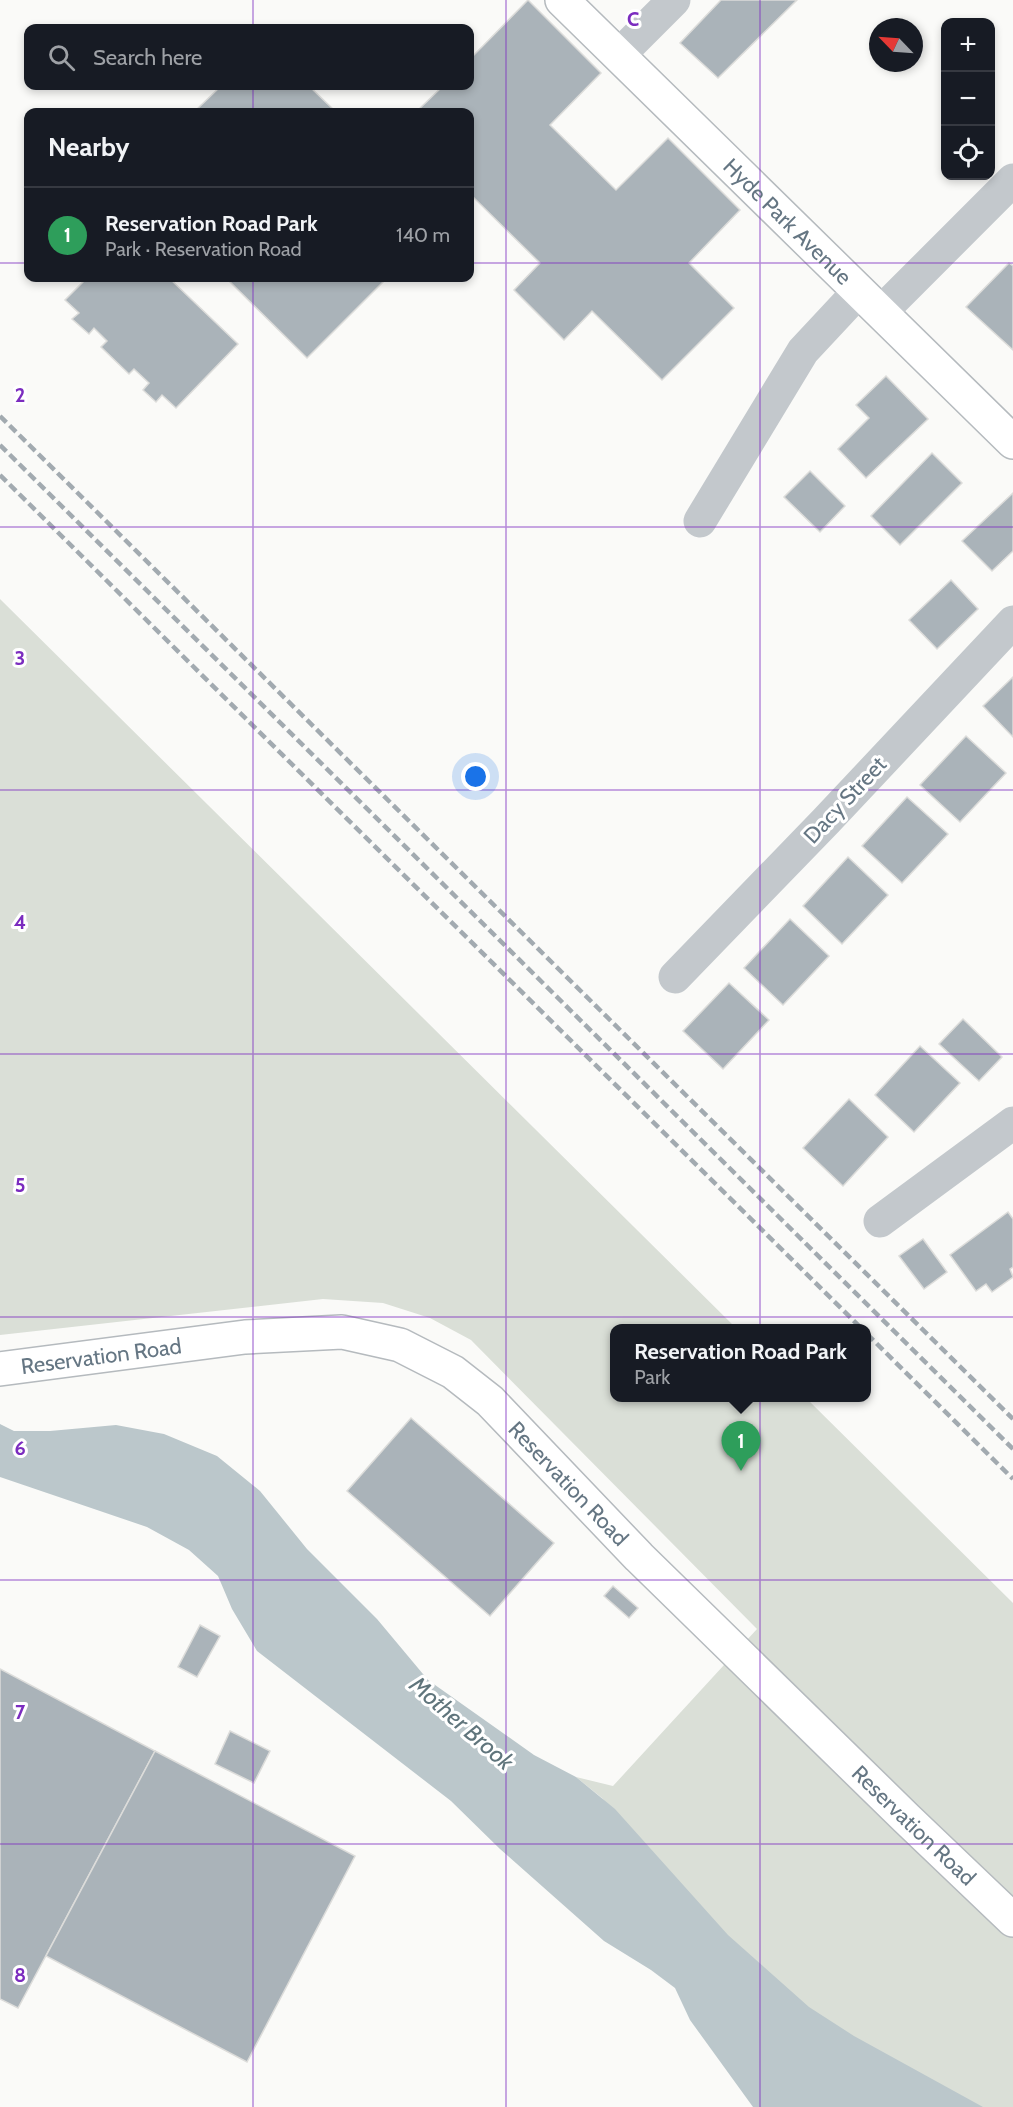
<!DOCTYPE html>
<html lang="en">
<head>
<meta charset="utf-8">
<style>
  :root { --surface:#171b24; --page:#20242c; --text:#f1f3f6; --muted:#9ea1a6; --line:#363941; --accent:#e4572e }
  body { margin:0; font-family:Cabin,sans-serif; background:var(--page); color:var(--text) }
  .controls { position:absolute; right:18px; top:18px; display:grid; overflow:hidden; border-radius:12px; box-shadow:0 3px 9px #0003 }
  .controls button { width:54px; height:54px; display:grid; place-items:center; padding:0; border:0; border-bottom:2px solid var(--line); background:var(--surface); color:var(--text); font:30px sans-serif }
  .compass { position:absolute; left:869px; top:18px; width:54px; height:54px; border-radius:50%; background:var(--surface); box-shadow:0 3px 9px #0003; rotate:295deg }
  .you { position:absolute; left:476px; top:777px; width:21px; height:21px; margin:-15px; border:4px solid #fff; border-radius:50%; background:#1a73e8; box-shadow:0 0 0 9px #1a73e833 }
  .badge { display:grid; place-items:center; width:39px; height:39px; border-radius:50%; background:var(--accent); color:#fff; font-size:20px; font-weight:700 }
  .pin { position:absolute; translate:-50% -50px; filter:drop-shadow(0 2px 3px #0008) }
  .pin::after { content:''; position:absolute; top:32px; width:21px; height:18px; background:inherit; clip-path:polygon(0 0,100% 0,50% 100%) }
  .popup { position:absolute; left:610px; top:1324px; width:261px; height:78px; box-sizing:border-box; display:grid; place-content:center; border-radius:12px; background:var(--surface); filter:drop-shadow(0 2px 4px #0005); font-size:20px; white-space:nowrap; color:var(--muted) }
  .popup b { font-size:22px; color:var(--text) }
  .popup::after { content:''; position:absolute; left:50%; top:100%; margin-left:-12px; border:12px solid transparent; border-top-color:var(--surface) }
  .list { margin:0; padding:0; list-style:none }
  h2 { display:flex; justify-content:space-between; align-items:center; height:78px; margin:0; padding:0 24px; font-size:26px }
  h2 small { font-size:20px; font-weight:400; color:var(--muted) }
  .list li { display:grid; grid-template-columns:39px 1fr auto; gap:18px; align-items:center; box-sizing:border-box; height:96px; padding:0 24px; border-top:2px solid var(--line) }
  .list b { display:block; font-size:22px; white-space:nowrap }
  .list p { margin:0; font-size:20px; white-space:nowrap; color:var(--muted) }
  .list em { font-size:20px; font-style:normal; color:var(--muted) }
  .icon { flex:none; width:33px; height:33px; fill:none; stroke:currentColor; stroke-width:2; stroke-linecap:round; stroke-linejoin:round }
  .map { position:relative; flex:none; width:1013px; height:2107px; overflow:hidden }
  .search { position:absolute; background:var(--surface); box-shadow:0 3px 9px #0003; left:24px; top:24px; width:450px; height:66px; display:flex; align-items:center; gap:15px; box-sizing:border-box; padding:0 21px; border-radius:12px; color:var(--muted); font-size:22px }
  .panel { position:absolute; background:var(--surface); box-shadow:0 3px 9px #0003; left:24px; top:108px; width:450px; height:174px; border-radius:12px }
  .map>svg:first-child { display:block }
  .green { fill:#dadfd7 }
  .water { fill:#bbc7cb }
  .building { fill:#aab3b9; stroke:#dcdcda; stroke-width:1.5 }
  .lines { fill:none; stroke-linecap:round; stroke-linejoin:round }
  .major-casing { stroke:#b5babe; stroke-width:36 }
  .minor { stroke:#c3c8cc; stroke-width:33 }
  .major { stroke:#fff; stroke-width:33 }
  .rail { stroke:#a2aab0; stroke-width:4.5; stroke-dasharray:9 4.5; stroke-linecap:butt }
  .grid { fill:none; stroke:#7b2cbf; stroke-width:1.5; stroke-opacity:0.55 }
  .labels { text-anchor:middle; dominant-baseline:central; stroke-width:6; stroke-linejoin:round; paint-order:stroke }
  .street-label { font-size:22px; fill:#657683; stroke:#fff }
  .water-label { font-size:24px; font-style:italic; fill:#60757c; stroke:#fff }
  .grid-label { font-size:20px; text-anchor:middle; font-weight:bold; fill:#7b2cbf; stroke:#fff; stroke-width:6; stroke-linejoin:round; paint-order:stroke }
</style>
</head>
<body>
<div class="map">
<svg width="1013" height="2107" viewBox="0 0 1013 2107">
  <rect width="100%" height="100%" fill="#fafaf8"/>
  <path class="green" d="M0,599L736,1328H615V1398H806L1013,1603V2107H975L804,2011L716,1936L602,1798L576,1777L613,1786L757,1629L471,1340L430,1318L383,1303L323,1299L0,1335Z"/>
  <path class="water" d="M0,1424L14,1431H50L116,1425L164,1434L217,1456L260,1491L307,1549L377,1619L428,1680L534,1755L576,1777L615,1809L728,1935L809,2007L854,2036L983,2107H753L690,2020L675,1988L651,1970L604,1941L500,1849L451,1801L257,1651L232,1609L218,1576L189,1550L147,1527L0,1477Z"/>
  <g class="building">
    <path d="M528,0L601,73L550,125L616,190L668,138L740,210L689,263L734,308L662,380L592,311L564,340L514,290L540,263L470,194V112H416L443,86H470V59Z"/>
    <path d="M721,0H797L718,78L680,43Z"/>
    <path d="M221,86H309L336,112H194Z"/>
    <path d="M1009,263L1013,266V350L966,307Z"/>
    <path d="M87,278H169L238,344L176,408L162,395L156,402L143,390L149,383L134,369L129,374L101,347L107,341L94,328L89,334L72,319L79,313L65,300Z"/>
    <path d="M226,278H387L307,358Z"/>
    <path d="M886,376L928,419L866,478L838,449L869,418L856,405Z"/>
    <path d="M932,453L962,483L900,545L871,516Z"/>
    <path d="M810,471L845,506L820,532L784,497Z"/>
    <path d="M1013,493V551L992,571L962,541Z"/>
    <path d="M951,580L978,609L937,649L909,620Z"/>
    <path d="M1013,677V737L983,706Z"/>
    <path d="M966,736L1006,773L960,822L920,785Z"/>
    <path d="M907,797L948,834L902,883L862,846Z"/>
    <path d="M848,857L888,895L842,944L803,906Z"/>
    <path d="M790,919L829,956L783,1005L744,968Z"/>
    <path d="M729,983L769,1020L723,1069L683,1031Z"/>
    <path d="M963,1019L1002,1057L979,1081L939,1044Z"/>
    <path d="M920,1046L960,1083L914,1132L875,1095Z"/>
    <path d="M849,1099L888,1137L843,1186L803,1148Z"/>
    <path d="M1008,1212L1013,1219V1267L1010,1269L1013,1277L992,1292L986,1284L976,1291L950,1255Z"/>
    <path d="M923,1239L947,1272L924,1289L899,1256Z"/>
    <path d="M411,1418L554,1543L490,1616L347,1491Z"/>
    <path d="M613,1586L638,1608L629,1618L604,1596Z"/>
    <path d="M200,1625L220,1636L197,1677L178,1667Z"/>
    <path d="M0,1669L155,1751L18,2008L0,1999Z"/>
    <path d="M230,1731L270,1751L254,1783L215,1764Z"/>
    <path d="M155,1751L355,1856L247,2062L46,1956Z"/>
  </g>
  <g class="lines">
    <g class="major-casing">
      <g id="major">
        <path id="s1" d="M562,0L1013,442"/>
        <path id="s2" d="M0,1369L245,1337L342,1332L400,1345L453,1372L490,1401L639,1557L906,1818L1013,1920"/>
      </g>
    </g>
    <g class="minor">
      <path d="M619,55L674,0"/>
      <path d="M881,312L1013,180"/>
      <path d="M700,521L803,351L859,291"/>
      <path d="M675,977L826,821L1013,622"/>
      <path d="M880,1221L1013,1123"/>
    </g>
    <use href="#major" class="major"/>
    <g class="rail">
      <path d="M0,416L1013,1419"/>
      <path d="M0,445L1013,1449"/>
      <path d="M0,475L861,1328"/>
      <path d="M867,1334L1013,1479"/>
    </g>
  </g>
  <path class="grid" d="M253,0V28M506,0V2107M760,0V2107M253,86V112M0,263H28M470,263H1013M253,278V2107M0,527H1013M0,790H1013M0,1054H1013M0,1317H1013M0,1580H1013M0,1844H1013"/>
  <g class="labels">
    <g class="street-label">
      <text stroke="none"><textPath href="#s1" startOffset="316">Hyde Park Avenue</textPath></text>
      <text transform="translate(845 800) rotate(-47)">Dacy Street</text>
      <text stroke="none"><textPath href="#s2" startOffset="102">Reservation Road</textPath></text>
      <text stroke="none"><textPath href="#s2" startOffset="624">Reservation Road</textPath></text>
      <text stroke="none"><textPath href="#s2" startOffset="1110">Reservation Road</textPath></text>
    </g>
    <g class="water-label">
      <text transform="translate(462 1723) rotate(41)">Mother Brook</text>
    </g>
  </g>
  <g class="grid-label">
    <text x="633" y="26">C</text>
    <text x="20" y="402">2</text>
    <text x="20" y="665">3</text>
    <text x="20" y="929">4</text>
    <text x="20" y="1192">5</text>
    <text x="20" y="1455">6</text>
    <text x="20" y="1719">7</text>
    <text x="20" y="1982">8</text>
  </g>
</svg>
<div class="controls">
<button>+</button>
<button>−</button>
<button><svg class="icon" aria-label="locate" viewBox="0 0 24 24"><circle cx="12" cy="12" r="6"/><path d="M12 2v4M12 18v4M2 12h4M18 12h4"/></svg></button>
</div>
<svg class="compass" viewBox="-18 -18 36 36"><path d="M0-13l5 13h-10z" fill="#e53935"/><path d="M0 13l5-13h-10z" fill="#9ea1a6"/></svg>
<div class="you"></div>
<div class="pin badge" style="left:741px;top:1471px;background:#2e9e5b">1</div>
<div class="popup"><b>Reservation Road Park</b>Park</div>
<div class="search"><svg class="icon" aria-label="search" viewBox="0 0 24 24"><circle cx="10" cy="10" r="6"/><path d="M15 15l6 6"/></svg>Search here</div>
<section class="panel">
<h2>Nearby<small></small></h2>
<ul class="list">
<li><span class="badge" style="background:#2e9e5b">1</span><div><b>Reservation Road Park</b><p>Park · Reservation Road</p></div><em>140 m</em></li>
</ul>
</section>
</div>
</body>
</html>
